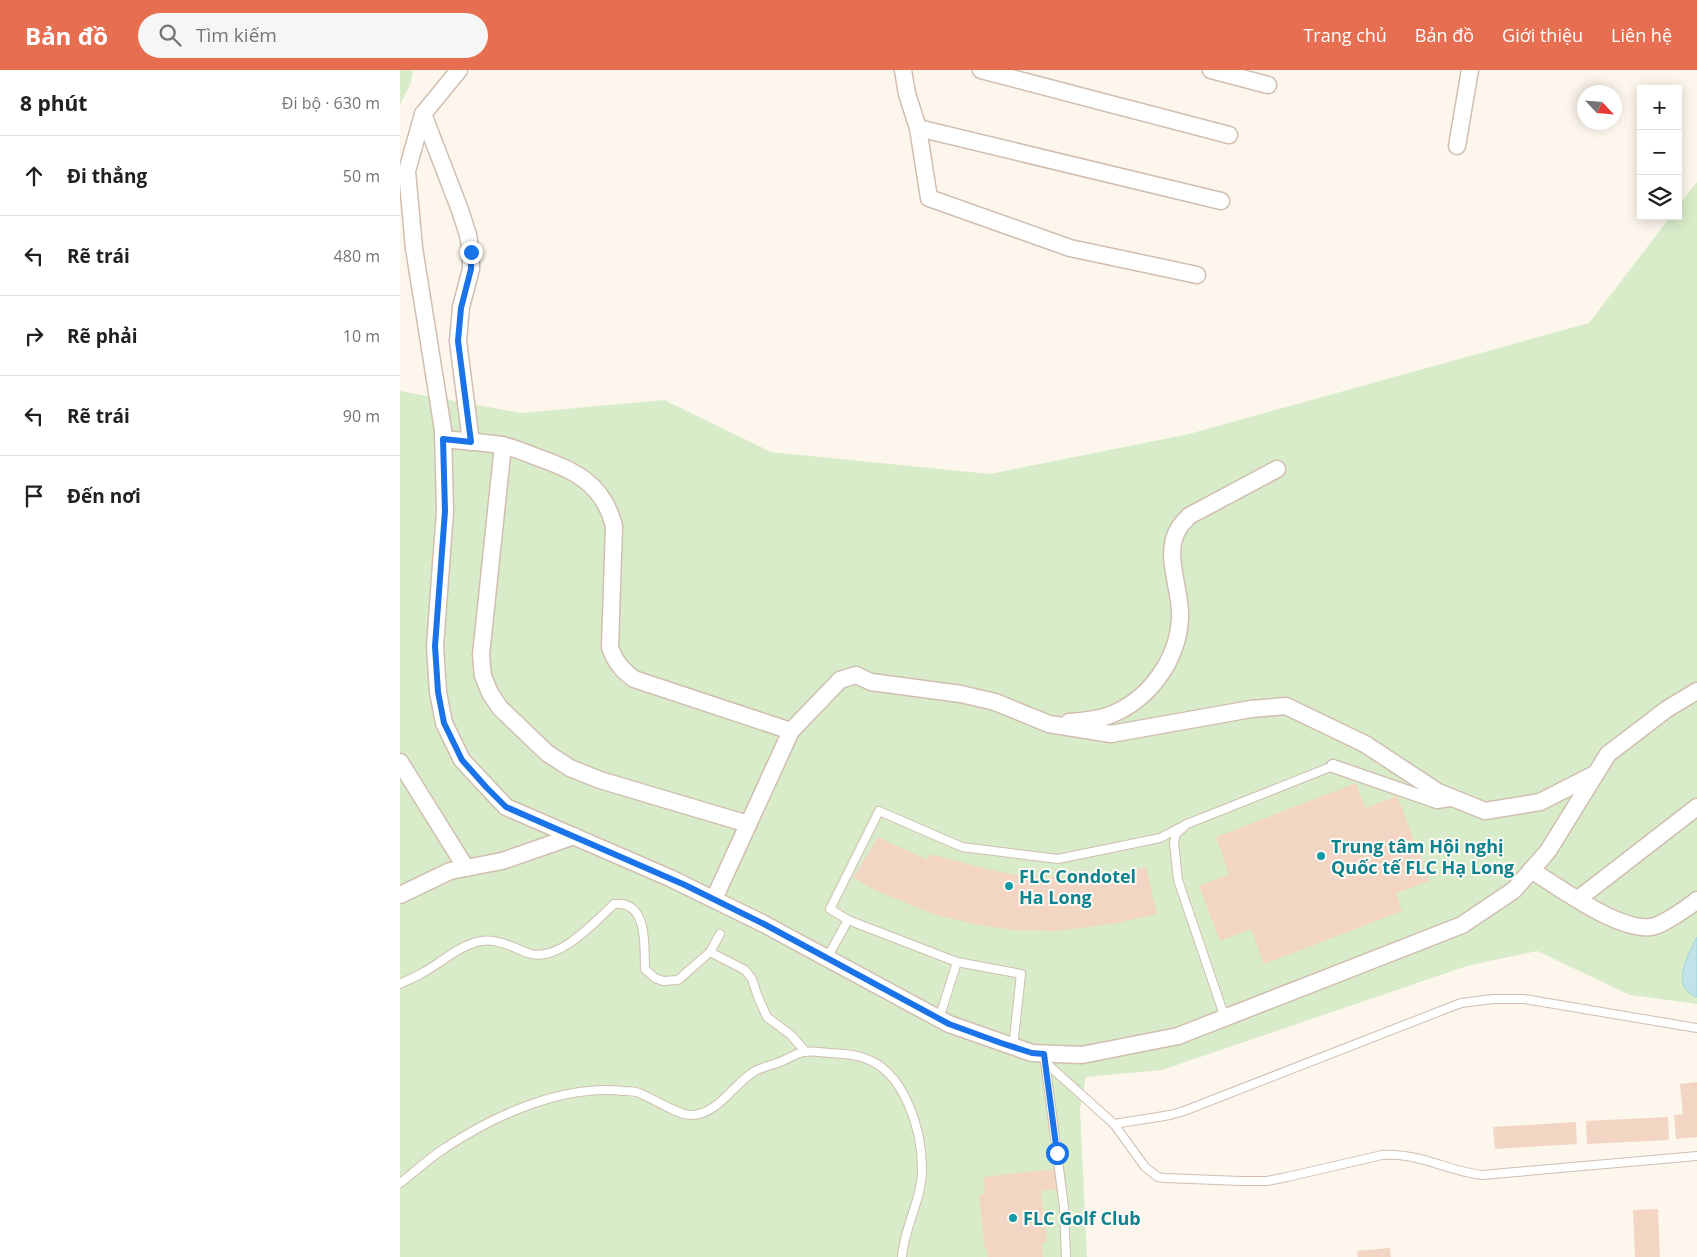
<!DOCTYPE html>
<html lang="vi">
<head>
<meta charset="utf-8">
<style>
  :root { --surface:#fff; --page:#f6f6f6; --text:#202124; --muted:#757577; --line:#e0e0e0; --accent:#e76f51 }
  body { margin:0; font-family:"Open Sans",sans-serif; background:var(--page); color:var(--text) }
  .controls { position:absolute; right:15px; top:15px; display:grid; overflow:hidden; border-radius:0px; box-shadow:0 2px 12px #0003 }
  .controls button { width:45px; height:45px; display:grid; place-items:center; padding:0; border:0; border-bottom:1px solid var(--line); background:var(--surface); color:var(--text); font:25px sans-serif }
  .compass { position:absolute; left:1177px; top:15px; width:45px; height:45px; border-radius:50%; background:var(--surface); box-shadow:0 2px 12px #0003; rotate:116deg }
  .stop { position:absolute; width:15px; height:15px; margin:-11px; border:4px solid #1a73e8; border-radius:50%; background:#fff }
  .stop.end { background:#1a73e8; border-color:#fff; box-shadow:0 1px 5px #0008 }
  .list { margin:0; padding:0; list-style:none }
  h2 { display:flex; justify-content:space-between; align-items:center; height:65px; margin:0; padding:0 20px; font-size:21px }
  h2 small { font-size:16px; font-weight:400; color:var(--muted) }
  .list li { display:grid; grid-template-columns:32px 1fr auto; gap:15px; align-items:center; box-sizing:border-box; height:80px; padding:0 20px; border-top:1px solid var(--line) }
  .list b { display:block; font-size:19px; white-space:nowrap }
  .list em { font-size:16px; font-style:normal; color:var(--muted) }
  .icon { flex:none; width:28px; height:28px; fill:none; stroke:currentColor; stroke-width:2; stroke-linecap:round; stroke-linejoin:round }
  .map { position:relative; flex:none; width:1297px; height:1187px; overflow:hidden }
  header { display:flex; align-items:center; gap:30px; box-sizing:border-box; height:70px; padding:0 25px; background:var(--accent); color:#fff }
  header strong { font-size:24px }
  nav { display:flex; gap:28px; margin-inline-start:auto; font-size:18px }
  .search { width:350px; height:45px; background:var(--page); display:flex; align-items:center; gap:12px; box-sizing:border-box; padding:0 18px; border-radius:28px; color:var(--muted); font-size:19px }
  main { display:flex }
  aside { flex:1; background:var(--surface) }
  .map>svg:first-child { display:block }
  .green { fill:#d8ecc9 }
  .water { fill:#bfe3e8; stroke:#a5d3da }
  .building { fill:#f3d5c3 }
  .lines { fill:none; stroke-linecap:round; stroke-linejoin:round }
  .service-casing { stroke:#d1beb0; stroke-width:10 }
  .pedestrian-casing { stroke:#d1beb0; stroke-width:15 }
  .minor-casing { stroke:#d1beb0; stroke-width:19 }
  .service { stroke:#fff; stroke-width:8 }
  .pedestrian { stroke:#fff; stroke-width:12 }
  .minor { stroke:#fff; stroke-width:16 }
  .route { stroke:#1a73e8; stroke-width:6 }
  .culture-dot { fill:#0f9aa8; stroke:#fffaf3; stroke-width:2 }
  .labels { text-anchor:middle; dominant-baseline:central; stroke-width:4; stroke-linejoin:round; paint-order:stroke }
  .culture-label { font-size:18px; font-weight:bold; fill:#0d838f; stroke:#fffaf3; text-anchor:start }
</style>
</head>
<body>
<header>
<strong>Bản đồ</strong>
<div class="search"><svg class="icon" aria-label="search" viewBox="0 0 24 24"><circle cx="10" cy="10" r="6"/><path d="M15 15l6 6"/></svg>Tìm kiếm</div>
<nav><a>Trang chủ</a><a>Bản đồ</a><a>Giới thiệu</a><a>Liên hệ</a></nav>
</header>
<main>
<aside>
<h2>8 phút<small>Đi bộ · 630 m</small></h2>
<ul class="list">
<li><svg class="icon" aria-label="ahead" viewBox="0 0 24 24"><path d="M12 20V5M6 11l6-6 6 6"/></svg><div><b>Đi thẳng</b></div><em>50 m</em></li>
<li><svg class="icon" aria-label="left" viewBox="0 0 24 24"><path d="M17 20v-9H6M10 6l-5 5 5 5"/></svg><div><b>Rẽ trái</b></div><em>480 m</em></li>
<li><svg class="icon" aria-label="right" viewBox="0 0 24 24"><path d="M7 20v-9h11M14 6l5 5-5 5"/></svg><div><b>Rẽ phải</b></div><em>10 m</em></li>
<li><svg class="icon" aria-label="left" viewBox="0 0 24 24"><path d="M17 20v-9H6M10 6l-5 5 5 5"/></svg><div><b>Rẽ trái</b></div><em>90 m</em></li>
<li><svg class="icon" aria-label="arrive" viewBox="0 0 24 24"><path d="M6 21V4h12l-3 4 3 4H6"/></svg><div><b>Đến nơi</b></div></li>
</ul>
</aside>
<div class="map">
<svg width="1297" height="1187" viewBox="0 0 1297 1187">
  <rect width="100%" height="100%" fill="#fdf6ec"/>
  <g class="green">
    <path d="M0,0H13L11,12L0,35Z"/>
    <path d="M1297,112V934L1230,925L1137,881L1067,896L762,1000L686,1007L680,1039L687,1187H0V321L121,343L264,330L371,382L590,404L789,364L1189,253L1271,146H1278V136Z"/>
  </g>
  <path class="water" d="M1297,867V927C1269,917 1288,885 1297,867Z"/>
  <g class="building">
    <path d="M956,713L965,738L997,726L1030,811L996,823L1002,841L864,894L851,859L820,871L799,816L829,804L816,767Z"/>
    <path d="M478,767L528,790L530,784L587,799L620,806L669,807L691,803L693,810L746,797L757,844L711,854L658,861L612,860L573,854L533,844L479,822L453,808Z"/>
    <path d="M1297,1012V1067L1276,1069L1274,1045L1283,1044L1280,1014Z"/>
    <path d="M1268,1047L1269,1070L1187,1074L1186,1051Z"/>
    <path d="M1176,1052L1177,1074L1095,1079L1093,1057Z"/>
    <path d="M656,1099L659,1119L641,1121L647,1172L642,1173L643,1187H588L587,1179H585L579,1125L585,1124L584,1107Z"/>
    <path d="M1258,1139L1260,1187H1235L1233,1140Z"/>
    <path d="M990,1178L991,1187H958L957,1181Z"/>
  </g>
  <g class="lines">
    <g class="service-casing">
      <g id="service">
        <path d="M448,850L557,892L539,949"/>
        <path d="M310,882L345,900L352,909L358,927L367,947L391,965L405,981"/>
        <path d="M427,888L448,850L430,839L479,741L562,777L658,789L760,768L787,754"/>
        <path d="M557,892L621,904L613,977"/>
        <path d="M0,914C8,910 16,907 24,902C42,892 60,875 81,871C97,868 114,878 128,883C157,894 195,852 214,834C249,830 244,878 245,899L255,908L263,911L278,910L310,882L320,864"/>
        <path d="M825,948L778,810L774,773L776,764L787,754L933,696"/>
        <path d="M645,991L664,1137L666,1187"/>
        <path d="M645,992L714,1054L745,1097L758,1107L765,1108L840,1111H867L887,1107L982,1085C1017,1082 1048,1101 1082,1105L1297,1086"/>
        <path d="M714,1054L770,1045L784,1041L1061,933L1093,929H1124L1297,958"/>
        <path d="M0,1113C15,1102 29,1088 45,1078C95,1045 163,1014 224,1021C229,1021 235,1021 239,1023C253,1028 277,1045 291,1045C318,1045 334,1013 355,1001C363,997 372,995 380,992C388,989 396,983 404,982C412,980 423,983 431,983C441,984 454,984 464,988C505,1001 522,1061 522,1099C522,1130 504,1157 502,1187"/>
      </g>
    </g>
    <g class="pedestrian-casing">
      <path id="pedestrian" d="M933,696L1037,732L1056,729"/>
    </g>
    <g class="minor-casing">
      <g id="minor">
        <path d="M59,0L23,44L7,101L14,178L43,360L45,441L35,576L38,622L44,653L62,690L106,737L270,808L364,854L549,954L632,983L682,985L778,966L1062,855L1114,820L1148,781L1208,684L1267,639L1297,621"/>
        <path d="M503,0L507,24L518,58L529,128L670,178L797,205"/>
        <path d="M581,0L829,65"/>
        <path d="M811,0L868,15"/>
        <path d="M23,44L60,140L68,165L71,182V199L61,237L58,271L71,372"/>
        <path d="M518,58L821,131"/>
        <path d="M1057,76L1070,0"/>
        <path d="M43,369C63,371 82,372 101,375C112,377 124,382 134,386C173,400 203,412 214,456L210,577C215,592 222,600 234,609L391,661"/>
        <path d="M103,375L81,585L83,606L90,623L100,638L147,683L170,698L200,710L348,754"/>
        <path d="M669,652C682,651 697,650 710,645C749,630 778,590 780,548C782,520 762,484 779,458C781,454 786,450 789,446L877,399"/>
        <path d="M0,692L66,798"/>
        <path d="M1131,800C1160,818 1218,861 1251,857C1261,856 1289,837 1297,830"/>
        <path d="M0,825L50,801L102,791L174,766"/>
        <path d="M314,829L391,661L440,610L456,605L471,612L561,624L595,632L649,654L711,664L851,639L886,636L965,674L1038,722L1085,741L1140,732L1195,704"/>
        <path d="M1178,829L1297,737"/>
      </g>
    </g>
    <use href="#service" class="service"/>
    <use href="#pedestrian" class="pedestrian"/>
    <use href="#minor" class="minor"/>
  </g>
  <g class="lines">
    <path class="route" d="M71,182V199L61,238L58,271L71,372L43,369L45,441L35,576L38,622L44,653L62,690L86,717L106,737L285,815L364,854L549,954L601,973L632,983L644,984L657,1083"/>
  </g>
  <g class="culture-dot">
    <circle cx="921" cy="786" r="5"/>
    <circle cx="609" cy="816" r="5"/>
    <circle cx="613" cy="1148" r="5"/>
  </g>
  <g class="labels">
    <g class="culture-label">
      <text x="931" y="776">Trung tâm Hội nghị<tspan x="931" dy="21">Quốc tế FLC Hạ Long</tspan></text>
      <text x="619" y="806">FLC Condotel<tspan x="619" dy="21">Ha Long</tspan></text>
      <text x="623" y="1148">FLC Golf Club</text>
    </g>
  </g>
</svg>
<div class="controls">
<button>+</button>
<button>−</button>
<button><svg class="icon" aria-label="layers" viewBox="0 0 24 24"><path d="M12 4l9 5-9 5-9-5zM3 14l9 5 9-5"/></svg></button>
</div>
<svg class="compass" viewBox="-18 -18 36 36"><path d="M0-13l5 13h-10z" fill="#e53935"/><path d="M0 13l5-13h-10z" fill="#757577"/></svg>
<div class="stop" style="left:657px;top:1083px"></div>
<div class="stop end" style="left:71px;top:182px"></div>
</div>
</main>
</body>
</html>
